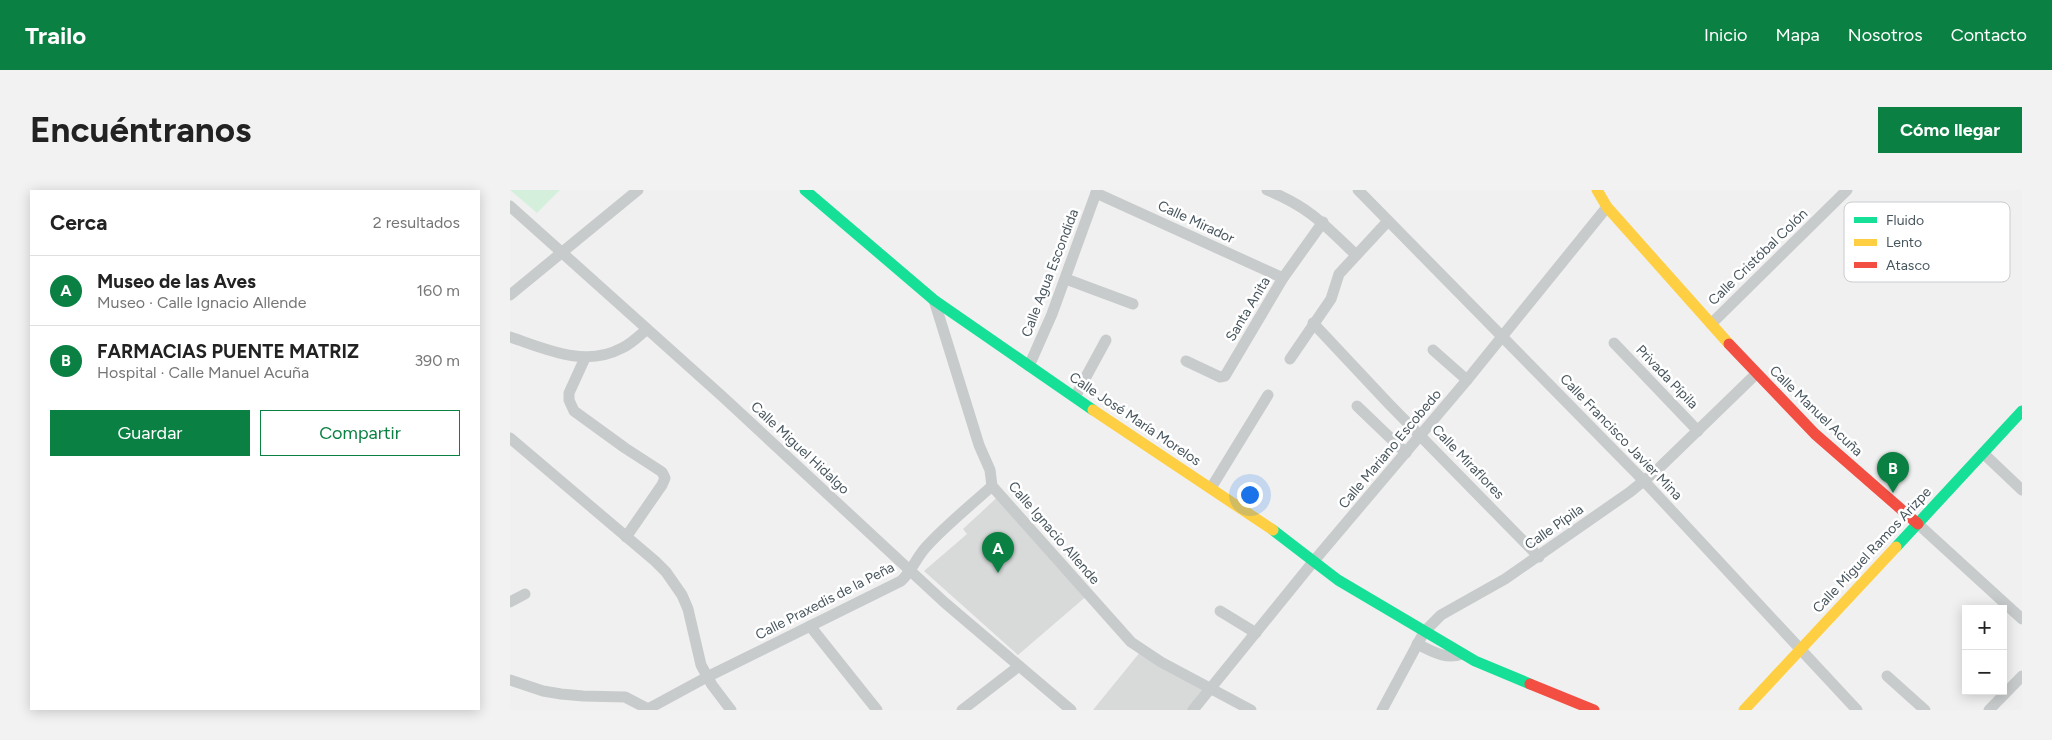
<!DOCTYPE html>
<html lang="es">
<head>
<meta charset="utf-8">
<style>
  :root { --surface:#fff; --page:#f2f2f2; --text:#222; --muted:#767676; --line:#e0e0e0; --accent:#0b8043 }
  body { margin:0; font-family:Figtree,sans-serif; background:var(--page); color:var(--text) }
  .controls { position:absolute; right:15px; bottom:15px; display:grid; overflow:hidden; border-radius:0px; box-shadow:0 2px 12px #0003 }
  .controls button { width:45px; height:45px; display:grid; place-items:center; padding:0; border:0; border-bottom:1px solid var(--line); background:var(--surface); color:var(--text); font:25px sans-serif }
  .you { position:absolute; left:739px; top:304px; width:18px; height:18px; margin:-12px; border:4px solid #fff; border-radius:50%; background:#1a73e8; box-shadow:0 0 0 8px #1a73e833 }
  .badge { display:grid; place-items:center; width:32px; height:32px; border-radius:50%; background:var(--accent); color:#fff; font-size:16px; font-weight:700 }
  .pin { position:absolute; translate:-50% -41px; filter:drop-shadow(0 1px 2px #0008) }
  .pin::after { content:''; position:absolute; top:26px; width:18px; height:15px; background:inherit; clip-path:polygon(0 0,100% 0,50% 100%) }
  .list { margin:0; padding:0; list-style:none }
  h2 { display:flex; justify-content:space-between; align-items:center; height:65px; margin:0; padding:0 20px; font-size:21px }
  h2 small { font-size:16px; font-weight:400; color:var(--muted) }
  .list li { display:grid; grid-template-columns:32px 1fr auto; gap:15px; align-items:center; box-sizing:border-box; height:70px; padding:0 20px; border-top:1px solid var(--line) }
  .list b { display:block; font-size:19px; white-space:nowrap }
  .list p { margin:0; font-size:16px; white-space:nowrap; color:var(--muted) }
  .list em { font-size:16px; font-style:normal; color:var(--muted) }
  .actions { display:flex; gap:10px; padding:15px 20px }
  .actions a { flex:1; padding:11px 0; border:1px solid var(--accent); border-radius:0px; text-align:center; font-size:18px; color:var(--accent) }
  .actions .main { background:var(--accent); color:#fff }
  .map { position:relative; flex:none; width:1512px; height:520px; overflow:hidden; border-radius:0px }
  header { display:flex; align-items:center; gap:30px; box-sizing:border-box; height:70px; padding:0 25px; background:var(--accent); color:#fff }
  header strong { font-size:24px }
  nav { display:flex; gap:28px; margin-inline-start:auto; font-size:18px }
  .intro { display:flex; align-items:center; justify-content:space-between; box-sizing:border-box; height:120px; padding:0 30px }
  h1 { margin:0; font-size:35px }
  .button { padding:12px 22px; border-radius:0px; background:var(--accent); color:#fff; font-size:18px; font-weight:700 }
  main { display:flex; gap:30px; padding:0 30px }
  aside { flex:1; background:var(--surface); border-radius:0px; box-shadow:0 2px 12px #0003 }
  .map>svg:first-child { display:block }
  .green { fill:#d4f0dc }
  .building { fill:#d8d9d9 }
  .lines { fill:none; stroke-linecap:round; stroke-linejoin:round }
  .street { stroke:#c8cbcc; stroke-width:11 }
  .fast { stroke:#16e098; stroke-width:11 }
  .slow { stroke:#ffcf43; stroke-width:11 }
  .jam { stroke:#f24e42; stroke-width:11 }
  .labels { text-anchor:middle; dominant-baseline:central; stroke-width:5; stroke-linejoin:round; paint-order:stroke }
  .street-label { font-size:14px; fill:#47555d; stroke:#fff }
  .key { fill:#fff; stroke:#c8ccce; stroke-width:1 }
  .key-label { font-size:14px; fill:#47555d }
</style>
</head>
<body>
<header>
<strong>Trailo</strong>
<nav><a>Inicio</a><a>Mapa</a><a>Nosotros</a><a>Contacto</a></nav>
</header>
<div class="intro"><h1>Encuéntranos</h1><a class="button">Cómo llegar</a></div>
<main>
<aside>
<h2>Cerca<small>2 resultados</small></h2>
<ul class="list">
<li><span class="badge">A</span><div><b>Museo de las Aves</b><p>Museo · Calle Ignacio Allende</p></div><em>160 m</em></li>
<li><span class="badge">B</span><div><b>FARMACIAS PUENTE MATRIZ</b><p>Hospital · Calle Manuel Acuña</p></div><em>390 m</em></li>
</ul>
<div class="actions"><a class="main">Guardar</a><a>Compartir</a></div>
</aside>
<div class="map">
<svg width="1512" height="520" viewBox="0 0 1512 520">
  <rect width="100%" height="100%" fill="#f1f0f0"/>
  <path class="green" d="M0,0H50L27,23Z"/>
  <g class="building">
    <path d="M493,302L579,404L508,465L414,381L457,344L453,339Z"/>
    <path d="M631,461L698,494L678,520H583Z"/>
  </g>
  <g class="lines">
    <g class="street">
      <path d="M757,0C799,17 814,34 846,65"/>
      <path d="M848,0L1134,291L1347,520"/>
      <path d="M586,3L773,88"/>
      <path d="M0,16L213,207L434,412L561,520"/>
      <path d="M556,89L623,114"/>
      <path d="M0,105L128,0"/>
      <path d="M424,110L469,255L480,280L482,296L621,452L651,472L741,520"/>
      <path d="M803,133L879,214L1029,367"/>
      <path d="M1201,134L1337,0"/>
      <path d="M0,147C36,159 75,178 112,158C121,154 129,146 137,139"/>
      <path d="M1104,153L1188,241"/>
      <path d="M923,160L957,190"/>
      <path d="M75,168L59,203V210L64,221L115,258L152,282L155,288L152,295L116,347"/>
      <path d="M780,169L821,109L829,84L878,31"/>
      <path d="M676,171L710,187L715,186L773,88L813,32"/>
      <path d="M519,176L542,124L587,0"/>
      <path d="M565,207L596,150"/>
      <path d="M847,216L896,263"/>
      <path d="M0,248L145,371L156,382L172,405L178,419L191,475L202,495L221,520"/>
      <path d="M1473,263L1512,300"/>
      <path d="M701,298L758,205"/>
      <path d="M1408,334L1512,429"/>
      <path d="M0,412L15,404"/>
      <path d="M710,421L746,443"/>
      <path d="M300,436L367,520"/>
      <path d="M907,454C922,461 935,470 952,464"/>
      <path d="M1377,486L1415,520"/>
      <path d="M0,490L33,501L51,504L73,506L115,507L138,519"/>
      <path d="M136,520L197,487L391,391C402,381 406,368 416,357C436,335 460,316 482,296"/>
      <path d="M452,520L509,476"/>
      <path d="M683,520L803,372L957,190L1097,17"/>
      <path d="M872,520L914,442L931,425L995,389L1120,302L1147,280L1246,184"/>
      <path d="M1479,520L1512,486"/>
    </g>
    <g class="fast">
      <path d="M295,0L424,110L583,220"/>
      <path d="M763,340L828,390L965,471L1020,494"/>
      <path d="M1386,357L1512,221"/>
    </g>
    <g class="slow">
      <path d="M1087,0L1097,17L1219,154"/>
      <path d="M583,220L763,340"/>
      <path d="M1234,520L1386,357"/>
    </g>
    <g class="jam">
      <path d="M1219,154L1305,244L1408,334"/>
      <path d="M1020,494L1084,520"/>
    </g>
  </g>
  <g class="labels">
    <g class="street-label">
      <text transform="translate(686 32) rotate(25)">Calle Mirador</text>
      <text transform="translate(1248 67) rotate(-44)">Calle Cristóbal Colón</text>
      <text transform="translate(540 83) rotate(-69)">Calle Agua Escondida</text>
      <text transform="translate(738 119) rotate(-59)">Santa Anita</text>
      <text transform="translate(1157 187) rotate(46)">Privada Pípila</text>
      <text transform="translate(1306 221) rotate(44)">Calle Manuel Acuña</text>
      <text transform="translate(625 229) rotate(34)">Calle José María Morelos</text>
      <text transform="translate(1111 247) rotate(46)">Calle Francisco Javier Mina</text>
      <text transform="translate(290 258) rotate(43)">Calle Miguel Hidalgo</text>
      <text transform="translate(880 259) rotate(-50)">Calle Mariano Escobedo</text>
      <text transform="translate(958 272) rotate(46)">Calle Miraflores</text>
      <text transform="translate(1044 337) rotate(-35)">Calle Pípila</text>
      <text transform="translate(544 343) rotate(49)">Calle Ignacio Allende</text>
      <text transform="translate(1362 360) rotate(-47)">Calle Miguel Ramos Arizpe</text>
      <text transform="translate(315 411) rotate(-27)">Calle Praxedis de la Peña</text>
    </g>
  </g>
  <rect x="1334" y="12" width="166" height="80" rx="8" class="key"/>
  <rect x="1344" y="27" width="23" height="6" fill="#16e098"/>
  <rect x="1344" y="49" width="23" height="7" fill="#ffcf43"/>
  <rect x="1344" y="72" width="23" height="6" fill="#f24e42"/>
  <g class="key-label">
    <text x="1376" y="35">Fluido</text>
    <text x="1376" y="57">Lento</text>
    <text x="1376" y="80">Atasco</text>
  </g>
</svg>
<div class="controls">
<button>+</button>
<button>−</button>
</div>
<div class="you"></div>
<div class="pin badge" style="left:488px;top:383px">A</div>
<div class="pin badge" style="left:1383px;top:303px">B</div>
</div>
</main>
</body>
</html>
